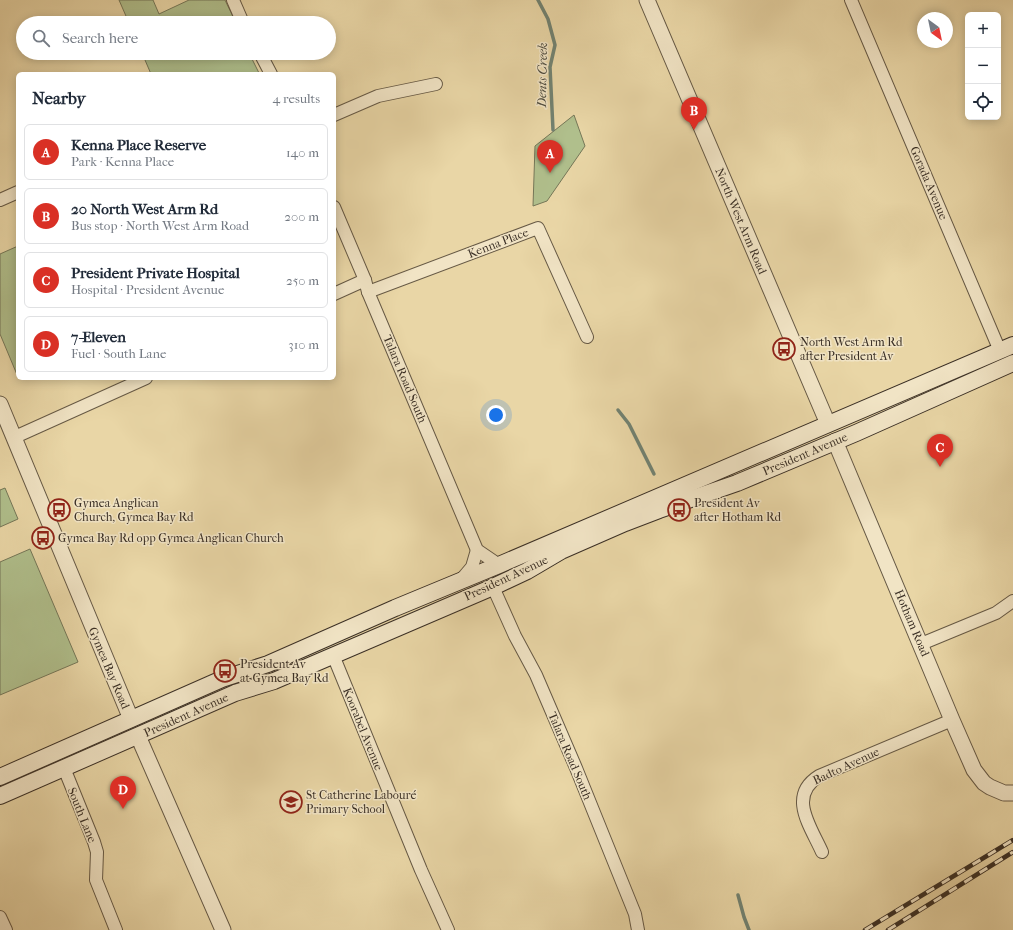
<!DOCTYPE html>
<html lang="en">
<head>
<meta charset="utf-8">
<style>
  :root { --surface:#fff; --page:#f2f2f3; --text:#1f2937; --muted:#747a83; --line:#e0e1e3; --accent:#d93025 }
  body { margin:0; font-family:"IM FELL French Canon",serif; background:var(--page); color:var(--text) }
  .controls { position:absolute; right:12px; top:12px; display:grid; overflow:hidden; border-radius:6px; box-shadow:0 2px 10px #0003 }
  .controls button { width:36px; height:36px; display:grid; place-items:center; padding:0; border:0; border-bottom:1px solid var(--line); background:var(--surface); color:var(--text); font:20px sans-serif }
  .compass { position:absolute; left:917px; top:12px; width:36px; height:36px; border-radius:50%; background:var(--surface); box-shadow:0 2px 10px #0003; rotate:147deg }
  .you { position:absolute; left:496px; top:415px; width:14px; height:14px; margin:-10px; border:3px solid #fff; border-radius:50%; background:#1a73e8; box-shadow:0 0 0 6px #1a73e833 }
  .badge { display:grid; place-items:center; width:26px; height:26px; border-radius:50%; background:var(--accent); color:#fff; font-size:13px; font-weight:700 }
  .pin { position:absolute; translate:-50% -33px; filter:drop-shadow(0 1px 2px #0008) }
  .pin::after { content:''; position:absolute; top:21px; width:14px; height:12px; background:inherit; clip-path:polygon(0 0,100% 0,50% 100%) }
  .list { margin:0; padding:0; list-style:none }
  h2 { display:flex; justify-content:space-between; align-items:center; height:52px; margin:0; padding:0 16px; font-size:17px }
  h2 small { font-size:13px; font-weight:400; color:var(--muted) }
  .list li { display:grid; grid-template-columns:26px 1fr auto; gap:12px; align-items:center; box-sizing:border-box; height:56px; margin:0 8px 8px; padding:0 8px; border:1px solid var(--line); border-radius:6px }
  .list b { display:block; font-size:15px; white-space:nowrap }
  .list p { margin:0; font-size:13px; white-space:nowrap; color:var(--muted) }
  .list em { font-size:13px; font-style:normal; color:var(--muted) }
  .icon { flex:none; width:22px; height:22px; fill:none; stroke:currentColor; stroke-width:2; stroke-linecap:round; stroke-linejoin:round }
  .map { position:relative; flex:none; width:1013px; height:930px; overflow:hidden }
  .search { position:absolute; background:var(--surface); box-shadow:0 2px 10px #0003; left:16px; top:16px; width:320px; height:44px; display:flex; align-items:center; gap:10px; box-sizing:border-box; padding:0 14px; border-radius:22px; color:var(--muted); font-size:15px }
  .panel { position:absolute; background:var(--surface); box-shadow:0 2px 10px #0003; left:16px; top:72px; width:320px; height:308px; border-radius:6px }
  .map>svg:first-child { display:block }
  .green { fill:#b0bf8c; stroke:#757758 }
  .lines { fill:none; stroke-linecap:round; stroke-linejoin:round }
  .stream { stroke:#728271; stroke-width:3.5 }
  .minor-casing { stroke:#665945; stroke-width:14 }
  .tertiary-casing { stroke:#665945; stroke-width:17 }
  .secondary-casing { stroke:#3a2f25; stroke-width:18 }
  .minor { stroke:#f1e4c5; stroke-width:12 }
  .tertiary { stroke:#f1e4c5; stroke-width:15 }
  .secondary { stroke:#f1e4c5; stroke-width:16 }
  .rail-casing { stroke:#3a2f25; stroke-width:4.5 }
  .rail { stroke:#f1e4c5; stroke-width:3; stroke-dasharray:9; stroke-linecap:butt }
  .labels { text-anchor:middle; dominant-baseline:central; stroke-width:3; stroke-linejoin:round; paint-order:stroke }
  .street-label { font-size:12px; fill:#3a2f25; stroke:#f1e4c5 }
  .poi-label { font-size:12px; fill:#3a2f25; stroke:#f1e4c5; text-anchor:start }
  .water-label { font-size:13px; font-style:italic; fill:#4d4b3e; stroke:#f1e4c5 }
</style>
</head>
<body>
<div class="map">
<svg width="1013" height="930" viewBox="0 0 1013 930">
  <rect width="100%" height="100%" fill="#e9d6a6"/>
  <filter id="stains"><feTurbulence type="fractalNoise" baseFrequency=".005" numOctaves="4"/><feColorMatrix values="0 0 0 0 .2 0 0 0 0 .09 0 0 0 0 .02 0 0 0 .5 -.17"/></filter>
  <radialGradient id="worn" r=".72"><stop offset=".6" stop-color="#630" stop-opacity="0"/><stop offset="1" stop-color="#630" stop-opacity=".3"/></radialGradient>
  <g class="green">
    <path d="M119,0H153L159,14L189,0H225L236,23H129Z"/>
    <path d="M142,53H249L259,73L151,74Z"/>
    <path d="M574,115L585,146L547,201L533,206L535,146Z"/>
    <path d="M18,246V377L0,334V254Z"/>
    <path d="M5,488L18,519L0,527V490Z"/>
    <path d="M30,549L78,662L0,695V562Z"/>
  </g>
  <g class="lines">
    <g class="stream">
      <path d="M538,0L548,19L555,45L550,67L553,130"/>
      <path d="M618,410L629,424L654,474"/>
      <path d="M738,895L744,917L749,930"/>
    </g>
    <g class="minor-casing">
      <g id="minor">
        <path d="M233,0L243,23"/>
        <path d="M851,0L1000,351"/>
        <path d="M260,53L271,74"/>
        <path d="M334,115L378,96L436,84"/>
        <path d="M0,200L18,192"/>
        <path d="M334,207L365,280L368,292L477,550L499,565"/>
        <path d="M368,292L538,228L587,337"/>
        <path d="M334,294L365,280"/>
        <path d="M15,437L146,378"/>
        <path d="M461,580L472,567L477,550"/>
        <path d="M493,587L515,636L536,675L576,768L635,914L638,930"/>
        <path d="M921,644L996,613L1013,601"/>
        <path d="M333,655L421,870L448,930"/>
        <path d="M64,768L94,842L97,852L96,880L116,930"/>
        <path d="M822,852C811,827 787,796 819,776L952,720"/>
        <path d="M0,917L6,930"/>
      </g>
    </g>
    <g class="tertiary-casing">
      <g id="tertiary">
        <path d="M647,0L828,424"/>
        <path d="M0,404L131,719"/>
        <path d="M835,441L952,720L974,770L984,783L990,787L1004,793H1013"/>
        <path d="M138,736L223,930"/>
      </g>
    </g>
    <g class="secondary-casing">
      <g id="secondary">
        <path d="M0,777L222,679L268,664L395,608L499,565L1013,345"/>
        <path d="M0,796L235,693L274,681L493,587L527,571L561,551L625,523L659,510L737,483L856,433L1013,363"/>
      </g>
    </g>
    <use href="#minor" class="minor"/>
    <use href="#tertiary" class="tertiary"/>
    <use href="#secondary" class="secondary"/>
    <g class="rail-casing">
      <g id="rail">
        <path d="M865,930L1013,840"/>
        <path d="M888,930L1013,852"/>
      </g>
    </g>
    <use href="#rail" class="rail"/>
  </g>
  <defs>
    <g id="bus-ring" transform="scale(1.15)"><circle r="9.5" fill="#f1e4c5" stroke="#8f2418" stroke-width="1.5"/><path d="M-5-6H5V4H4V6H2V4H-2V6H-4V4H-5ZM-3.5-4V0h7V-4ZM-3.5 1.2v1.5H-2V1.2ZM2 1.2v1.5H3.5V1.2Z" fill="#8f2418"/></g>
    <g id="school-ring" transform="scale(1.15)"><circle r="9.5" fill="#f1e4c5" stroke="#8f2418" stroke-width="1.5"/><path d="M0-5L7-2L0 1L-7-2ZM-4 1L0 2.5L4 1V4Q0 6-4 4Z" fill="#8f2418"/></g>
  </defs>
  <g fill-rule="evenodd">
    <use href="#bus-ring" x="784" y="349"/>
    <use href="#bus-ring" x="59" y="510"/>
    <use href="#bus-ring" x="679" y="510"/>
    <use href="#bus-ring" x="43" y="538"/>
    <use href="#bus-ring" x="225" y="671"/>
    <use href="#school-ring" x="291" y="802"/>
  </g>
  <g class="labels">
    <g class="street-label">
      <text transform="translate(929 183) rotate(67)">Gorada Avenue</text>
      <text transform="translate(741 221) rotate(67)">North West Arm Road</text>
      <text transform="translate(498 243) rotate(-21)">Kenna Place</text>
      <text transform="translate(405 379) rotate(67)">Talara Road South</text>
      <text transform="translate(805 454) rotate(-23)">President Avenue</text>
      <text transform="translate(506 578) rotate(-25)">President Avenue</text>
      <text transform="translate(912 623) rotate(67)">Hotham Road</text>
      <text transform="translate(109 668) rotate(67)">Gymea Bay Road</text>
      <text transform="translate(186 715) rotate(-24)">President Avenue</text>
      <text transform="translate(363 729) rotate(68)">Koorabel Avenue</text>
      <text transform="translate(570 756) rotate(67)">Talara Road South</text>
      <text transform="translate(846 766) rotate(-25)">Badto Avenue</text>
      <text transform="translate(82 815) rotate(68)">South Lane</text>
    </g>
    <g class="poi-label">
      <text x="800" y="342">North West Arm Rd<tspan x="800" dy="14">after President Av</tspan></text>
      <text x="74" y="503">Gymea Anglican<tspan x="74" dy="14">Church, Gymea Bay Rd</tspan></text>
      <text x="694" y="503">President Av<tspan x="694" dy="14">after Hotham Rd</tspan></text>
      <text x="58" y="538">Gymea Bay Rd opp Gymea Anglican Church</text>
      <text x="240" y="664">President Av<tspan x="240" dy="14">at Gymea Bay Rd</tspan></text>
      <text x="306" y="795">St Catherine Labouré<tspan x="306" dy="14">Primary School</tspan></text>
    </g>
    <g class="water-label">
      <text transform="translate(542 75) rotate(-89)">Dents Creek</text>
    </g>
  </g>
  <rect width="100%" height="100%" filter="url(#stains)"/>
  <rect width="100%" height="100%" fill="url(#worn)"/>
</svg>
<div class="controls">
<button>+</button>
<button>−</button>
<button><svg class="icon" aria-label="locate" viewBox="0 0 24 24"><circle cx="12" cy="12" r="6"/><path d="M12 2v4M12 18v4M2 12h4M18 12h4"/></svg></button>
</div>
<svg class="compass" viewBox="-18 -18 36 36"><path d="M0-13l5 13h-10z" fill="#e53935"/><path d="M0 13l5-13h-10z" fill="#747a83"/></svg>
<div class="you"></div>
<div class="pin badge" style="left:550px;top:173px">A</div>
<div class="pin badge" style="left:694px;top:130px">B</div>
<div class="pin badge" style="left:940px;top:467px">C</div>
<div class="pin badge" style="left:123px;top:809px">D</div>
<div class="search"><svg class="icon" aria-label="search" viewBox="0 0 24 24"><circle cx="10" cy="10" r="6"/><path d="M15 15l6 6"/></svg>Search here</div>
<section class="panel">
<h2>Nearby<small>4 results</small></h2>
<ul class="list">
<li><span class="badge">A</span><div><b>Kenna Place Reserve</b><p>Park · Kenna Place</p></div><em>140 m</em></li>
<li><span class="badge">B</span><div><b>20 North West Arm Rd</b><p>Bus stop · North West Arm Road</p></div><em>200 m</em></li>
<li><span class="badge">C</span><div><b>President Private Hospital</b><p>Hospital · President Avenue</p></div><em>250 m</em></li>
<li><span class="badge">D</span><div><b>7-Eleven</b><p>Fuel · South Lane</p></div><em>310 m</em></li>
</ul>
</section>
</div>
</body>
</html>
